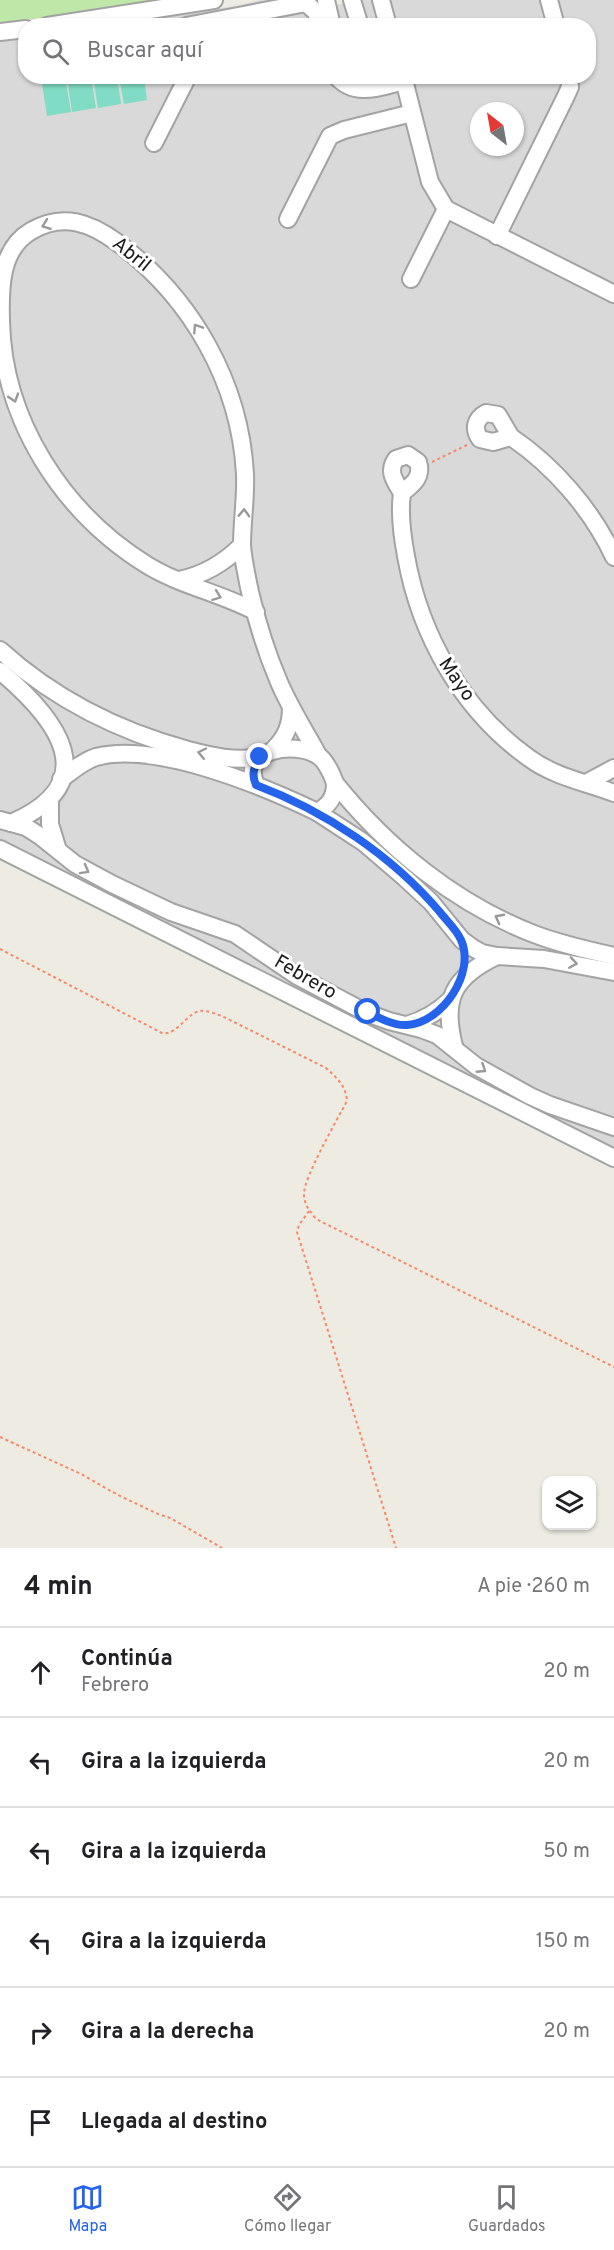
<!DOCTYPE html>
<html lang="es">
<head>
<meta charset="utf-8">
<style>
  :root { --surface:#fff; --page:#f6f6f6; --text:#202124; --muted:#757577; --line:#e0e0e0; --accent:#2563eb }
  body { margin:0; font-family:Overpass,sans-serif; background:var(--page); color:var(--text) }
  .controls { position:absolute; right:18px; bottom:18px; display:grid; overflow:hidden; border-radius:12px; box-shadow:0 2px 4px #0004 }
  .controls button { width:54px; height:54px; display:grid; place-items:center; padding:0; border:0; border-bottom:2px solid var(--line); background:var(--surface); color:var(--text); font:30px sans-serif }
  .compass { position:absolute; left:470px; top:102px; width:54px; height:54px; border-radius:50%; background:var(--surface); box-shadow:0 2px 4px #0004; rotate:329deg }
  .stop { position:absolute; width:18px; height:18px; margin:-14px; border:4px solid #2563eb; border-radius:50%; background:#fff }
  .stop.end { background:#2563eb; border-color:#fff; box-shadow:0 2px 6px #0008 }
  .list { margin:0; padding:0; list-style:none }
  h2 { display:flex; justify-content:space-between; align-items:center; height:78px; margin:0; padding:0 24px; font-size:26px }
  h2 small { font-size:20px; font-weight:400; color:var(--muted) }
  .list li { display:grid; grid-template-columns:39px 1fr auto; gap:18px; align-items:center; box-sizing:border-box; height:90px; padding:0 24px; border-top:2px solid var(--line) }
  .list b { display:block; font-size:22px; white-space:nowrap }
  .list p { margin:0; font-size:20px; white-space:nowrap; color:var(--muted) }
  .list em { font-size:20px; font-style:normal; color:var(--muted) }
  .icon { flex:none; width:33px; height:33px; fill:none; stroke:currentColor; stroke-width:2; stroke-linecap:round; stroke-linejoin:round }
  .map { position:relative; flex:none; width:614px; height:1548px; overflow:hidden }
  .search { position:absolute; background:var(--surface); box-shadow:0 2px 4px #0004; left:18px; right:18px; top:18px; height:66px; display:flex; align-items:center; gap:15px; box-sizing:border-box; padding:0 21px; border-radius:24px; color:var(--muted); font-size:22px }
  .sheet { height:618px; background:var(--surface) }
  nav { display:flex; justify-content:space-around; align-items:center; box-sizing:border-box; height:84px; border-top:2px solid var(--line); background:var(--surface); font-size:16px; color:var(--muted) }
  nav a { display:grid; justify-items:center; gap:3px }
  nav .on { color:var(--accent) }
  .map>svg:first-child { display:block }
  .residential { fill:#dad9d9; fill-rule:evenodd }
  .grass { fill:#bfe7a8 }
  .pitch { fill:#80dcc4 }
  .lines { fill:none; stroke-linecap:round; stroke-linejoin:round }
  .minor-casing { stroke:#a3a3a3; stroke-width:20 }
  .path { stroke:#f78969; stroke-width:2; stroke-dasharray:3 3; stroke-linecap:butt }
  .minor { stroke:#fff; stroke-width:16 }
  .oneway { stroke:#999 }
  .route { stroke:#2563eb; stroke-width:8 }
  .labels { text-anchor:middle; dominant-baseline:central; stroke-width:6; stroke-linejoin:round; paint-order:stroke }
  .street-label { font-size:20px; fill:#1c1c1c; stroke:#fff }
</style>
</head>
<body>
<div class="map">
<svg width="614" height="1548" viewBox="0 0 614 1548">
  <rect width="100%" height="100%" fill="#edebe2"/>
  <path class="residential" d="M261,0H318L328,8L353,0H614V1148L0,839V37L25,33L26,76H588V26L86,25L236,6ZM479,111H515V147H479Z"/>
  <path class="grass" d="M0,0H158L72,14L0,23Z"/>
  <g class="pitch">
    <path d="M41,77H65L71,112L47,116Z"/>
    <path d="M67,77H91L96,108L72,112Z"/>
    <path d="M93,77H117L121,104L98,108Z"/>
    <path d="M119,77H144L147,100L124,104Z"/>
  </g>
  <g class="lines">
    <g class="minor-casing">
      <g id="minor">
        <path d="M326,0L332,26"/>
        <path d="M352,0L360,26"/>
        <path d="M381,0L388,26"/>
        <path d="M549,0L556,26"/>
        <path d="M47,26L214,0"/>
        <path d="M186,26L306,3L316,12L320,26"/>
        <path d="M0,32L26,29"/>
        <path d="M336,76C355,98 380,87 404,81"/>
        <path d="M403,76L430,182L446,209L614,294"/>
        <path d="M154,143L188,76"/>
        <path d="M288,219L330,136L344,130L412,113"/>
        <path d="M497,236L566,96L570,87L569,76"/>
        <path d="M411,279L446,209"/>
        <path d="M486,413L498,415L511,437L493,442L480,439C473,429 475,419 486,413Z"/>
        <path d="M511,437C554,466 592,510 614,557"/>
        <path d="M408,455L418,462C423,477 413,484 402,493C395,481 387,472 396,459Z"/>
        <path d="M402,493C399,514 402,535 406,556C420,636 463,711 529,758C555,777 585,782 614,793"/>
        <path d="M179,580C204,575 224,563 242,545"/>
        <path d="M256,612C221,593 181,586 147,565C63,513 3,421 1,321C0,289 0,249 31,231C63,212 91,223 118,243C192,298 240,383 245,474C246,498 242,522 242,545C243,560 247,577 250,592C257,622 267,654 279,682C290,708 305,731 318,755"/>
        <path d="M0,650C54,699 118,731 188,750C211,756 236,762 260,757"/>
        <path d="M0,671C56,718 107,782 11,823"/>
        <path d="M274,749C286,737 291,725 291,707"/>
        <path d="M61,779C72,771 83,761 96,757C156,741 263,786 317,812C328,806 334,799 335,786C335,781 333,778 331,773C328,767 323,758 317,755C295,741 239,749 256,785"/>
        <path d="M335,783C387,848 456,904 534,934C560,944 587,950 614,956"/>
        <path d="M586,783L614,768"/>
        <path d="M50,799V824L57,847"/>
        <path d="M317,812L363,842L405,878L431,902L462,940L473,948L482,953L497,956L544,959L614,972"/>
        <path d="M0,820L26,827L40,836L75,864L112,884L171,912L235,934L297,976L367,1013L389,1021L421,1029L437,1035L476,1066L530,1096L550,1105L614,1127"/>
        <path d="M0,849L614,1158"/>
        <path d="M407,1025C424,1020 437,1013 450,1000"/>
        <path d="M454,1046C442,999 453,977 497,956"/>
      </g>
    </g>
    <g class="path">
      <path d="M432,462L467,445"/>
      <path d="M0,949L162,1033C179,1036 188,1008 205,1011C219,1013 235,1023 248,1029C274,1042 300,1055 326,1068C337,1078 346,1086 347,1101C337,1120 304,1177 304,1194C304,1205 310,1211 316,1219L614,1367"/>
      <path d="M309,1211L299,1225L297,1232L396,1548"/>
      <path d="M0,1437L81,1474L118,1495L158,1514L170,1518L222,1548"/>
    </g>
    <use href="#minor" class="minor"/>
  </g>
  <defs><path id="oneway-chevron" d="M-2-3.5L2.5 0L-2 3.5" fill="none" stroke-width="1.6" stroke-linecap="round" stroke-linejoin="round" transform="scale(1.5)"/></defs>
  <g class="oneway">
    <use href="#oneway-chevron" transform="translate(46 225) rotate(160)"/>
    <use href="#oneway-chevron" transform="translate(197 328) rotate(-123)"/>
    <use href="#oneway-chevron" transform="translate(14 398) rotate(72)"/>
    <use href="#oneway-chevron" transform="translate(244 513) rotate(-88)"/>
    <use href="#oneway-chevron" transform="translate(217 596) rotate(20)"/>
    <use href="#oneway-chevron" transform="translate(202 753) rotate(-168)"/>
    <use href="#oneway-chevron" transform="translate(85 870) rotate(29)"/>
    <use href="#oneway-chevron" transform="translate(499 918) rotate(-152)"/>
    <use href="#oneway-chevron" transform="translate(573 963) rotate(9)"/>
    <use href="#oneway-chevron" transform="translate(482 1069) rotate(33)"/>
  </g>
  <g class="lines">
    <path class="route" d="M260,757C254,767 251,774 256,785C325,811 391,855 439,911C446,920 457,930 461,940C476,973 442,1023 407,1025C394,1026 379,1018 368,1012"/>
  </g>
  <g class="labels">
    <g class="street-label">
      <text transform="translate(131 255) rotate(39)">Abril</text>
      <text transform="translate(456 680) rotate(55)">Mayo</text>
      <text transform="translate(305 978) rotate(30)">Febrero</text>
    </g>
  </g>
</svg>
<div class="controls">
<button><svg class="icon" aria-label="layers" viewBox="0 0 24 24"><path d="M12 4l9 5-9 5-9-5zM3 14l9 5 9-5"/></svg></button>
</div>
<svg class="compass" viewBox="-18 -18 36 36"><path d="M0-13l5 13h-10z" fill="#e53935"/><path d="M0 13l5-13h-10z" fill="#757577"/></svg>
<div class="stop" style="left:368px;top:1012px"></div>
<div class="stop end" style="left:260px;top:757px"></div>
<div class="search"><svg class="icon" aria-label="search" viewBox="0 0 24 24"><circle cx="10" cy="10" r="6"/><path d="M15 15l6 6"/></svg>Buscar aquí</div>
</div>
<section class="sheet">
<h2>4 min<small>A pie · 260 m</small></h2>
<ul class="list">
<li><svg class="icon" aria-label="ahead" viewBox="0 0 24 24"><path d="M12 20V5M6 11l6-6 6 6"/></svg><div><b>Continúa</b><p>Febrero</p></div><em>20 m</em></li>
<li><svg class="icon" aria-label="left" viewBox="0 0 24 24"><path d="M17 20v-9H6M10 6l-5 5 5 5"/></svg><div><b>Gira a la izquierda</b></div><em>20 m</em></li>
<li><svg class="icon" aria-label="left" viewBox="0 0 24 24"><path d="M17 20v-9H6M10 6l-5 5 5 5"/></svg><div><b>Gira a la izquierda</b></div><em>50 m</em></li>
<li><svg class="icon" aria-label="left" viewBox="0 0 24 24"><path d="M17 20v-9H6M10 6l-5 5 5 5"/></svg><div><b>Gira a la izquierda</b></div><em>150 m</em></li>
<li><svg class="icon" aria-label="right" viewBox="0 0 24 24"><path d="M7 20v-9h11M14 6l5 5-5 5"/></svg><div><b>Gira a la derecha</b></div><em>20 m</em></li>
<li><svg class="icon" aria-label="arrive" viewBox="0 0 24 24"><path d="M6 21V4h12l-3 4 3 4H6"/></svg><div><b>Llegada al destino</b></div></li>
</ul>
</section>
<nav>
<a class="on"><svg class="icon" aria-label="map" viewBox="0 0 24 24"><path d="M3 6l6-2 6 2 6-2v14l-6 2-6-2-6 2zM9 4v14M15 6v14"/></svg>Mapa</a>
<a><svg class="icon" aria-label="directions" viewBox="0 0 24 24"><path d="M12 3l9 9-9 9-9-9zM9 14v-3h6M13 9l2 2-2 2"/></svg>Cómo llegar</a>
<a><svg class="icon" aria-label="saved" viewBox="0 0 24 24"><path d="M7 4h10v16l-5-4-5 4z"/></svg>Guardados</a>
</nav>
</body>
</html>
